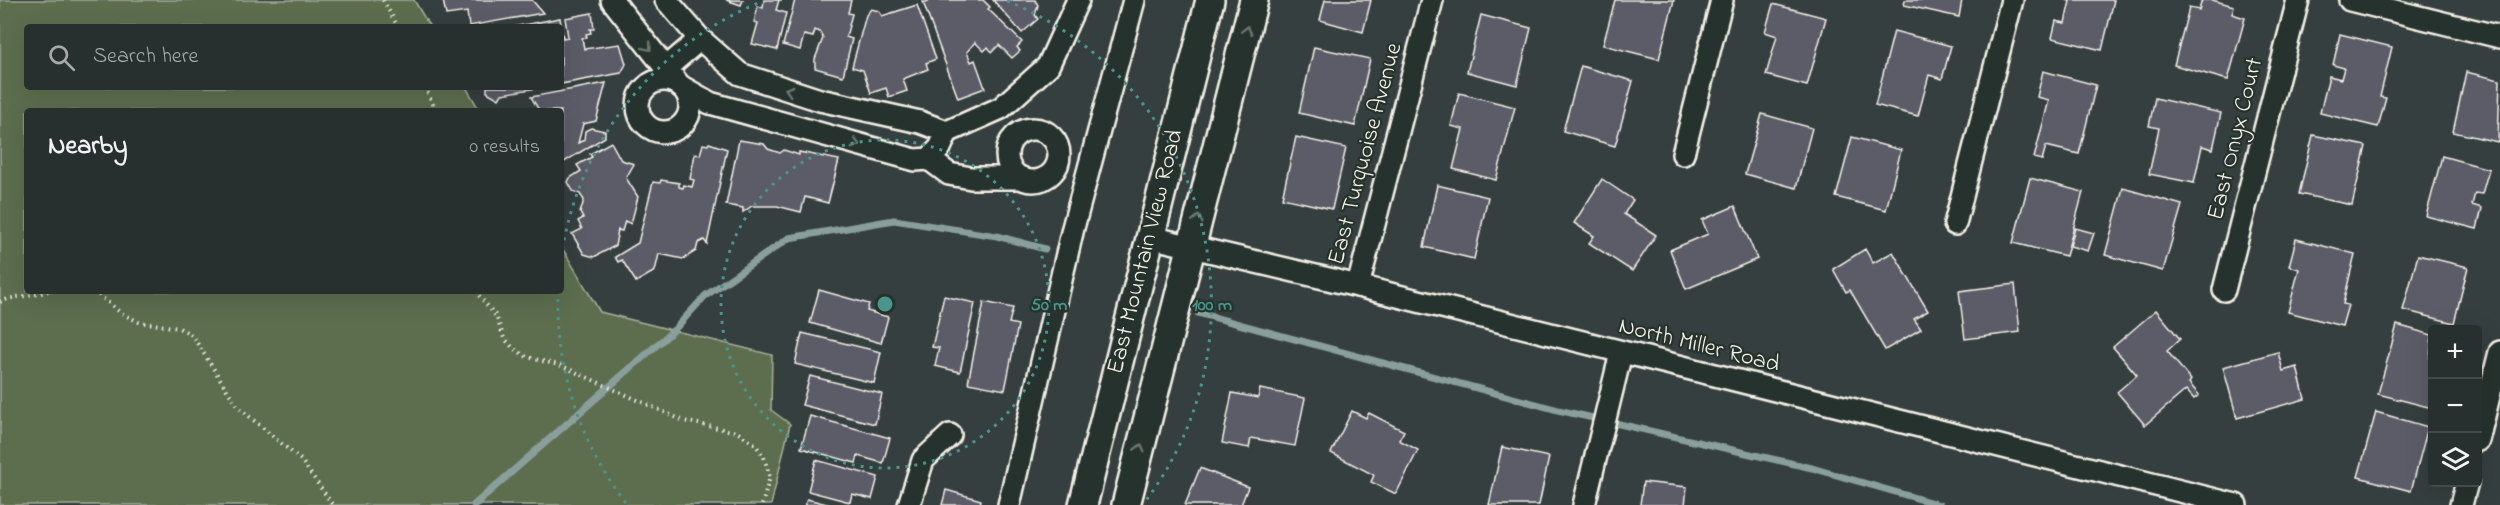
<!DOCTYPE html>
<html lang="en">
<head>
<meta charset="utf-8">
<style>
  :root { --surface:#282f2f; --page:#343b3b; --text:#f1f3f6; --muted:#a5a9aa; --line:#444a4b }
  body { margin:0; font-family:"Indie Flower",sans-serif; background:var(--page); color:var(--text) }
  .controls { position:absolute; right:18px; bottom:18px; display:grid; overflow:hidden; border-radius:6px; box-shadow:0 6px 24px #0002 }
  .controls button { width:54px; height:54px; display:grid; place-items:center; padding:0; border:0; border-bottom:2px solid var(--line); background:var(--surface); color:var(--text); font:30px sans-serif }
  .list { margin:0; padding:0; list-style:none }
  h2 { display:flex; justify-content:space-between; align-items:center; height:78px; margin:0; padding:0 24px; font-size:26px }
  h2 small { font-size:20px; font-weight:400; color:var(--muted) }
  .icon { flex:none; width:33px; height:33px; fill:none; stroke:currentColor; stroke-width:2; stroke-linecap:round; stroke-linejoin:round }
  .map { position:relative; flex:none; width:2500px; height:505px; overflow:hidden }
  .search { position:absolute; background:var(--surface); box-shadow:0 6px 24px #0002; left:24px; top:24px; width:540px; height:66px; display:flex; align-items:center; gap:15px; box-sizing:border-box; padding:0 21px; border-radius:6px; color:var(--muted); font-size:22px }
  .panel { position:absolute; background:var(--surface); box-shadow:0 6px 24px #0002; left:24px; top:108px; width:540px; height:186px; border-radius:6px }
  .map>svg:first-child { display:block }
  .green { fill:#5d6e50; stroke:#a8b09c; stroke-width:1.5 }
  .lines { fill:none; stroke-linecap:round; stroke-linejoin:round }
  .stream { stroke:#8a9f9c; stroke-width:7 }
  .building { fill:#5b5b68; stroke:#f4f1e8; stroke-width:1.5 }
  .minor-casing { stroke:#f4f1e8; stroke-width:26 }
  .major-casing { stroke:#f4f1e8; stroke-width:32 }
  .path { stroke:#f4f1e8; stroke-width:4; stroke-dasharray:1.5 4.5; stroke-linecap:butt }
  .minor { stroke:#26332d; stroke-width:21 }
  .major { stroke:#26332d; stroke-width:27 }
  .oneway { stroke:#6e766e }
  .ring { fill:none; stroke:#48958c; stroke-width:3; stroke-dasharray:3 6 }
  .labels { text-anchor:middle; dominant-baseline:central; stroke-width:4.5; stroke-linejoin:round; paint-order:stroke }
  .street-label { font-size:24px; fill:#f4f1e8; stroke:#26332d }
  .centre { fill:#48958c; stroke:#26332d; stroke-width:3 }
  .ring-label { font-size:18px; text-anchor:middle; font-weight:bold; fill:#48958c; stroke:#26332d; stroke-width:4.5; stroke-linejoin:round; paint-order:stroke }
</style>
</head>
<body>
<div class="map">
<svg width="2500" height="505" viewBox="0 0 2500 505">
  <rect width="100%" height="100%" fill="#363f3f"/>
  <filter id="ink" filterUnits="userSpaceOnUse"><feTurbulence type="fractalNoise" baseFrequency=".0167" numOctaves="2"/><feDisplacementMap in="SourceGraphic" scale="12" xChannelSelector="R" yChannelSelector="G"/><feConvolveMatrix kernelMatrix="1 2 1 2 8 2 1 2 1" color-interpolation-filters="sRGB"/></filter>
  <g filter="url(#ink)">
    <path class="green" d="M0,0H414L430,27H27V87H466L480,111H27V291H561V246L600,312L772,355L771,410L790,424L771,505H0Z"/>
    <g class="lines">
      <g class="stream">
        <path d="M1198,313L1558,410L1812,468L1940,505"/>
        <path d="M474,505L674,330L705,296L789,238L894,220L997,236L1045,249"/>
      </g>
    </g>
    <g class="building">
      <path d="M443,0H532L543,13L469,26L467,12L446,15Z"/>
      <path d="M726,0H743L741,5Z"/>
      <path d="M764,0H782H779L776,10L786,13L777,50L752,44L758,23L754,22L758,6L763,8Z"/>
      <path d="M795,0H851L848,13L852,14L846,37L852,39L843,76L815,68V59L823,38L820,32L815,30L813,37L804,35L800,50L783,45Z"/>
      <path d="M927,0H983L990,7L988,9L1022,42L1017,47L1020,51L1012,58L999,45L992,52L988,47L984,51L975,42L967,52L971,62L975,60L985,88L958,98L923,2H928Z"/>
      <path d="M993,0H1035L1038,5L1035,15L1038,19L1022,33Z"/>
      <path d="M1325,0H1371L1363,32L1320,20Z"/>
      <path d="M1615,0H1674L1659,59L1603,45Z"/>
      <path d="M1905,0H1962L1959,17L1904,5Z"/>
      <path d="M2066,0H2114L2102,50L2052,38L2056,21L2065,23L2070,1Z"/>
      <path d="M2202,0H2212L2234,6L2232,14L2245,18L2228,80L2174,65L2189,8L2199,10Z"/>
      <path d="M1773,4L1826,18L1807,86L1766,75L1777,36L1765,32Z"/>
      <path d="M917,5L936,59L926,63L928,69L903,79L907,91L889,97L886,88L871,93L863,70L852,67L866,15L871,9L879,11L882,16Z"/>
      <path d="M592,13L594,29H590L591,33L586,34L587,37L582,38L584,49L620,44L626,64L621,73L561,84V27H513L560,18L563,38L568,37L565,18Z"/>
      <path d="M1481,15L1531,28L1517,85L1467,72Z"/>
      <path d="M1894,31L1951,46L1942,79L1929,75L1918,116L1875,105Z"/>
      <path d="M2340,34L2392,47L2380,97L2386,98L2378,127L2320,113L2329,76L2341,79L2344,68L2333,65Z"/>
      <path d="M1314,47L1370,59L1355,126L1299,113Z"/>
      <path d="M1581,66L1633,81L1615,146L1563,131Z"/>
      <path d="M2043,71L2096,85L2079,154L2046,146L2042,160L2034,158L2049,100L2037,97Z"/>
      <path d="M2466,72L2500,80L2498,142L2453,132Z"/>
      <path d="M606,83L596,121L583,124L578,143L584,140L585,131L591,128L605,131V137L561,164V111H535L539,110L531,97Z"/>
      <path d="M487,87H543L502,94L499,99L487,92Z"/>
      <path d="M1459,93L1515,107L1496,180L1453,169L1463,129L1451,126Z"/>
      <path d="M2155,98L2221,113L2213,149L2202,146L2194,183L2149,174L2159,128L2149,126Z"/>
      <path d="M1762,114L1812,128L1796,188L1745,174Z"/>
      <path d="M2313,135L2366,146L2352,205L2299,194Z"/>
      <path d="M1296,137L1346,148L1332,209L1282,198Z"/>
      <path d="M1852,137L1901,150L1886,210L1836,197Z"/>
      <path d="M739,140L764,144L768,149L780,153L784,150L799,155V152L839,160L828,203L805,197L801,212L777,206H752L743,212V208L726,205Z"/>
      <path d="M611,142L621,160L634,164L626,178L638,197L631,224L625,221L622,231L618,230L615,246L594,257L584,254L572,234L582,229L578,221L583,218L580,213L584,200L580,194L573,191L568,182L570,178L581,171L577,165L592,157L590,154Z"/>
      <path d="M709,143L727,149L707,244L704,240L698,243L696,251L683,259L659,254L655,271L636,282L622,260L618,262L615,257L638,243L653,182L660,183L661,180L679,183V187L683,188L684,185L692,187L694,180L690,179L695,154L700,155L703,144L708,145Z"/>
      <path d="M2442,156L2489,169L2482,194L2475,193L2472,205L2482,208L2477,229L2426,216Z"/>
      <path d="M2030,178L2083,192L2066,256L2013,243Z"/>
      <path d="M1602,179L1633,200L1624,214L1656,235L1632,271L1589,243L1594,236L1574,223Z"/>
      <path d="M1437,185L1488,197L1474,259L1424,247Z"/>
      <path d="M2123,188L2182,205L2163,271L2105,255Z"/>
      <path d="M1735,206L1757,259L1686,289L1670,250L1708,234L1702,220Z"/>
      <path d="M2075,228L2094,233L2088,251L2070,246Z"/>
      <path d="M2296,239L2355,254L2343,304L2348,305L2342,326L2288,312L2299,269L2289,266Z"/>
      <path d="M1865,249L1873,263L1893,252L1928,311L1914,319L1921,329L1885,350L1850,290L1846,292L1833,269Z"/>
      <path d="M2418,255L2468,267L2454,323L2403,310Z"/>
      <path d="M2015,284L2020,332L1965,339L1959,291Z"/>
      <path d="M819,290L869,304L867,311L888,317L881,343L810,323Z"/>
      <path d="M944,296L975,303L960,372L935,366L939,348L932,347Z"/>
      <path d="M984,302L1013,308L1009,323L1018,325L1005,390L968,383Z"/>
      <path d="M2156,310L2180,339L2167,351L2191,380L2189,383L2199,395L2194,399L2186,390L2145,425L2117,392L2137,375L2113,347Z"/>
      <path d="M2397,325L2432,335L2430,358L2432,359V408L2378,394Z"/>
      <path d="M802,333L881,352L874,383L795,364Z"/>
      <path d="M2278,352L2283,371L2297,367L2305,399L2237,418L2223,367Z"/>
      <path d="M810,376L882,394L875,424L802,405Z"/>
      <path d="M1260,389L1305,398L1295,446L1251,438L1249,448L1222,443L1232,393L1258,398Z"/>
      <path d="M1352,411L1366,418L1369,413L1404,431L1399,440L1418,450L1396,494L1371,482L1374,475L1331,453Z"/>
      <path d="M2376,412L2428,427L2411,491L2358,477Z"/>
      <path d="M810,416L890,438L883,463L858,456L856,463L801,448Z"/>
      <path d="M1502,447L1549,457L1539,505H1489Z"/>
      <path d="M816,460L878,477L872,499L852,494L850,502L808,491Z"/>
      <path d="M1200,468L1248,487L1241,505H1185Z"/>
      <path d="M1643,482L1687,487L1685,505H1640Z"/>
      <path d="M946,490L981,500L980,505H942Z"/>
      <path d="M807,499L831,505H805Z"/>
    </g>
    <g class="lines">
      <g class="minor-casing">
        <g id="minor">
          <path d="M612,0L680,86L710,103L915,160L929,159L940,148L947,132"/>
          <path d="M666,0L700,39L740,74L820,100L920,122L947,132L1001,108L1048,66L1078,0"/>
          <path d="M2350,0L2500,37"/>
          <path d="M666,68L700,39"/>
          <circle cx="664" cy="106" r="26"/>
          <circle cx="1033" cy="155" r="26"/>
          <path d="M1683,154L1722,0"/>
          <path d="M929,159L949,174L971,178H1022"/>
          <path d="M1955,224L2012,0"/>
          <path d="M1150,237L1358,286L2236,505"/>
          <path d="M1358,286L1432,0"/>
          <path d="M2224,290L2298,0"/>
          <path d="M2478,440L2500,352"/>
          <path d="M909,505L923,460L950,435"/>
          <path d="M1009,505L1073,228L1134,0"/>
          <path d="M1584,505L1621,353"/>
          <path d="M2461,505L2467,482"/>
        </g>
      </g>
      <g class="major-casing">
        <g id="major">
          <path d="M1083,505L1210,0"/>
          <path d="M1126,505L1254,0"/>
        </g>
      </g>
      <g class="path">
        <path d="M383,0L398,27"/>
        <path d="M425,87L436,111"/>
        <path d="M94,291L121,313L139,322L179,328L192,335L238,407L301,460L333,505"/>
        <path d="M475,291L496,316L504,338L513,348L527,357L562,366L684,421L737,432L755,444L764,457L770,477L762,505"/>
        <path d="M0,302C15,295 32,297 48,291"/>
      </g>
      <use href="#minor" class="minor"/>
      <use href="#major" class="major"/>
    </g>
    <defs><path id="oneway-chevron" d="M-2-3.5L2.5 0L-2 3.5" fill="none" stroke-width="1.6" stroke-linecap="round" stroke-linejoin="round" transform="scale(1.5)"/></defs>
    <g class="oneway">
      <use href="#oneway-chevron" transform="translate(1247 30) rotate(-76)"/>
      <use href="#oneway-chevron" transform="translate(648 47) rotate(50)"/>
      <use href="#oneway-chevron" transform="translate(789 90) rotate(-162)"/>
      <use href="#oneway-chevron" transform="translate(856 144) rotate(16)"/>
      <use href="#oneway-chevron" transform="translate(1198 219) rotate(-76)"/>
      <use href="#oneway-chevron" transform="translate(1140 448) rotate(-76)"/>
    </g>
  </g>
  <g class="ring">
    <circle cx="885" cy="304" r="164"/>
    <path d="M626 503A327 327 0 0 1 558 293M561 258A327 327 0 0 1 763 1M1007 1A327 327 0 0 1 1144 503"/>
  </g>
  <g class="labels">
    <g class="street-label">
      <text transform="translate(2236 139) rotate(-76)">East Onyx Court</text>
      <text transform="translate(1366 154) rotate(-75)">East Turquoise Avenue</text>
      <text transform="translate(1146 252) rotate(-76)">East Mountain View Road</text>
      <text transform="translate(1699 346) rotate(14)">North Miller Road</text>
    </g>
  </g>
  <circle cx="885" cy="304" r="9" class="centre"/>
  <g class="ring-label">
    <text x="1049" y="310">50 m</text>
    <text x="1212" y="310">100 m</text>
  </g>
</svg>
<div class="controls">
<button>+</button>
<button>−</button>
<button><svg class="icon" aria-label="layers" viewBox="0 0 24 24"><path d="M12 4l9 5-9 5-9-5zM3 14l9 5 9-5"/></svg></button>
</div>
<div class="search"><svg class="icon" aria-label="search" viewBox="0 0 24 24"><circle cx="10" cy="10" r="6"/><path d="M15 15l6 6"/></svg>Search here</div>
<section class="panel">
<h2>Nearby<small>0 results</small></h2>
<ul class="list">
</ul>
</section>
</div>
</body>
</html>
